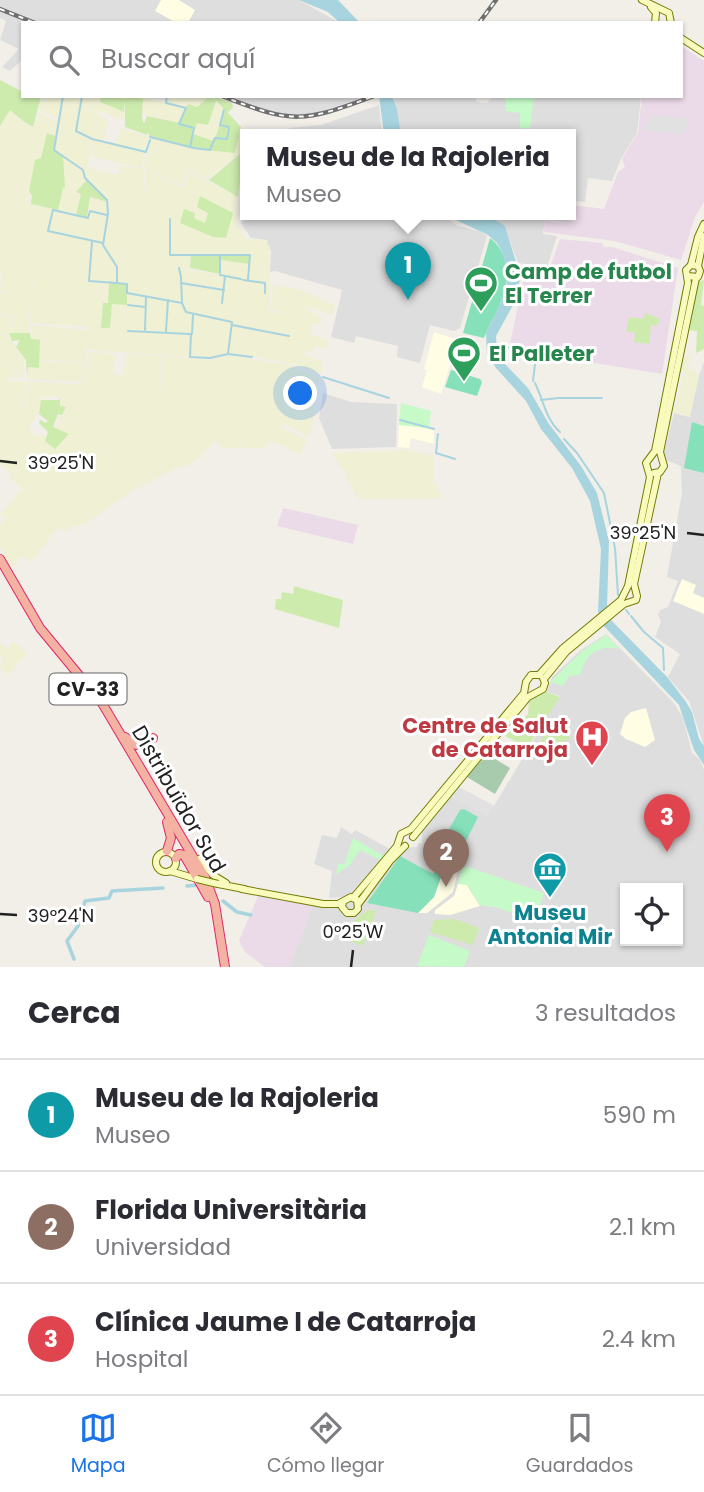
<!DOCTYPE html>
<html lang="es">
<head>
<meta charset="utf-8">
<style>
  :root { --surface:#fff; --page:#f2f2f3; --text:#2b2b33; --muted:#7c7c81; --line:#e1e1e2; --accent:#1a73e8 }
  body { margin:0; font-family:Poppins,sans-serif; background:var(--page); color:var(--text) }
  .controls { position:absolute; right:21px; bottom:21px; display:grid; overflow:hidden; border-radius:0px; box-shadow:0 2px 5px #0004 }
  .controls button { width:63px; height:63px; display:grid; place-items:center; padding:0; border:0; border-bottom:2px solid var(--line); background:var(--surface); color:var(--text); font:35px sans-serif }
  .you { position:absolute; left:301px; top:394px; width:24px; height:24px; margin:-18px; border:5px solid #fff; border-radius:50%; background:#1a73e8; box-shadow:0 0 0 10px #1a73e833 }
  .badge { display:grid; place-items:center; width:46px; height:46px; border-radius:50%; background:var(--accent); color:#fff; font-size:23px; font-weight:700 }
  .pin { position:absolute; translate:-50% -58px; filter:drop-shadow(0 2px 4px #0008) }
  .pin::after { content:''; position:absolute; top:37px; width:24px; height:21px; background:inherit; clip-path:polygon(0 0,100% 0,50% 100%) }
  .popup { position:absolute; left:240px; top:129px; width:336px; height:91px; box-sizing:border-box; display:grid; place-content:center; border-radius:0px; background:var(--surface); filter:drop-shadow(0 2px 5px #0005); font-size:23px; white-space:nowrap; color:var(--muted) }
  .popup b { font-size:26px; color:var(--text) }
  .popup::after { content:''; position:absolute; left:50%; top:100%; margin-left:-14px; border:14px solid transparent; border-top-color:var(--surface) }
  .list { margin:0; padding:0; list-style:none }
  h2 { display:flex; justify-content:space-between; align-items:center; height:91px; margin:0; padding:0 28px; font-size:30px }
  h2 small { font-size:23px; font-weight:400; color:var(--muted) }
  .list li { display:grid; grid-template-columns:46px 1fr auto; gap:21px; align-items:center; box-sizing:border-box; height:112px; padding:0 28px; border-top:2px solid var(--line) }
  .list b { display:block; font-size:26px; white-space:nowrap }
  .list p { margin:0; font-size:23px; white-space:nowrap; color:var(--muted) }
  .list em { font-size:23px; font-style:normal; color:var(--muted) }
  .icon { flex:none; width:38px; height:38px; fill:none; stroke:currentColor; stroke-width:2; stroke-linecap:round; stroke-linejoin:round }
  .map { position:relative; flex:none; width:704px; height:967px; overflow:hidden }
  .search { position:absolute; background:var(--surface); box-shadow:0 2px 5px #0004; left:21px; right:21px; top:21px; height:77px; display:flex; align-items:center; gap:18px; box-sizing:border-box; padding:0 24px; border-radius:0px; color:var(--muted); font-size:26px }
  .sheet { height:427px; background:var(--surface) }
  nav { display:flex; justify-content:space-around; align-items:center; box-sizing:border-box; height:98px; border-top:2px solid var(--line); background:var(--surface); font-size:19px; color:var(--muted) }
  nav a { display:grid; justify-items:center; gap:4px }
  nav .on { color:var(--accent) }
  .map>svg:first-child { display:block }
  .residential { fill:#dfdede; fill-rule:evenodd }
  .industrial { fill:#ebdae8 }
  .education { fill:#fffee4 }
  .farmland { fill:#eff0d4; fill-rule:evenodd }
  .grass { fill:#ceebae }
  .cemetery { fill:#a9cbad }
  .park { fill:#c6fac9 }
  .pitch { fill:#86e1bb }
  .parking { fill:#e1e1e1 }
  .water { fill:#a8d4df }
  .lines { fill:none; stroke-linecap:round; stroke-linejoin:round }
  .stream { stroke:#a8d4df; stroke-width:2 }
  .canal { stroke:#a8d4df; stroke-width:3.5 }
  .secondary-casing { stroke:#737d04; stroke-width:8 }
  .trunk-casing { stroke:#de276a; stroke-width:10 }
  .secondary { stroke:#f9fbbd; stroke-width:6 }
  .trunk { stroke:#f3b2a2; stroke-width:8 }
  .rail-casing { stroke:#6f6f6f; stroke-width:4.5 }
  .rail { stroke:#fff; stroke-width:2; stroke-dasharray:5; stroke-linecap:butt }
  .secondary-bridge-casing { stroke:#737d04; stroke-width:8; stroke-linecap:butt }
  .secondary-bridge { stroke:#f9fbbd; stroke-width:6 }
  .ticks { fill:none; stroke:#212121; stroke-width:2.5 }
  .labels { text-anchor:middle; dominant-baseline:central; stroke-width:6; stroke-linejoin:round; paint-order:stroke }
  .shield { fill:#fff; stroke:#646464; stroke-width:2 }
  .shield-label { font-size:19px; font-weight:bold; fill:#212121 }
  .leisure-label { font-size:21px; font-weight:bold; fill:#27864d; stroke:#fff; text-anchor:start }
  .health-label { font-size:21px; font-weight:bold; fill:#be3a42; stroke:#fff; text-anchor:end }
  .street-label { font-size:21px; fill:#212121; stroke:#fff }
  .culture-label { font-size:21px; font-weight:bold; fill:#0d838f; stroke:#fff }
  .ticks-label { font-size:18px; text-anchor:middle; fill:#212121; stroke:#fff; stroke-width:6; stroke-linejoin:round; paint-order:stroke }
</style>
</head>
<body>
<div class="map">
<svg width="704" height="967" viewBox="0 0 704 967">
  <rect width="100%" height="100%" fill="#f2eee8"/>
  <g class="residential">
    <path d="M0,0H299L340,23H23V59L10,71L2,67L19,49L0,40L6,21L0,18Z"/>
    <path d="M226,96H366L318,113L290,116L267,111Z"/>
    <path d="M400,96H475L477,102L487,103L493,96H641L637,133L621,159L612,181L588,178L585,202L575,201L571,210V134H401L397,109L394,100Z"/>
    <path d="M379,105L382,134H288L289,128L321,125Z"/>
    <path d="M243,199H245V214H442L456,225L481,232L487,236L460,328L454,331L430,325L420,363L397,357L398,346L356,336L354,343L331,337L342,290L275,271L270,272L271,251L267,245V240L251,238L241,223Z"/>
    <path d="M486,214H569L566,223L550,220L545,217L543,234L557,236L547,267L518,263L505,227Z"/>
    <path d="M704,362V746L689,701L668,677L680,654L655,637L661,622L658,615L660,610L668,607L678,581L667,577L682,493L681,466L666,460L663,456L674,413L690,417L696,384Z"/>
    <path d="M323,393L351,402L397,404L396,447L332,449L319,418Z"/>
    <path d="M606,634L674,703L683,718L692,753L700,760L704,770V967H289L313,905H343L341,897L329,898L332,871L314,864L322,835L337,838L341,827L352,834L355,830L390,849L395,841L405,848L417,847L419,843L422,844V830L459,787L494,806L560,696L547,692L552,677L581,650ZM625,888H678V941H625Z"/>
  </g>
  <g class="industrial">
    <path d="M681,46L704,61V202L695,217L681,260L615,241L544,232L545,217H551L550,221L566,223L572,205L604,209L618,172L625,167L622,159L638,133L642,96H681Z"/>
    <path d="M219,96H226L274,113L290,116L318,113L366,96H376L330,113L305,119L273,116Z"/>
    <path d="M560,239L602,243L604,247H612L678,268L662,374L552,356L510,343L523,283L524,280L528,281L529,276L541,280L547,276Z"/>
    <path d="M283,508L358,525L353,544L277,526Z"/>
    <path d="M259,894L313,905L289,967H265L245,952L239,941Z"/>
  </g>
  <g class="education">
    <path d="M161,0H179L195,10L188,23H172L173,21L155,11Z"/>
    <path d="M434,332L458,340L441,394L422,387L427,370L424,369Z"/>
    <path d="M399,425L434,429V444L411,438L409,448L398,447Z"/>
    <path d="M682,579L696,585L693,593L704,598V614L673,601Z"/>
    <path d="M646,708L655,740L645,747L626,739L620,734L625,718L631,712Z"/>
    <path d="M448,858L457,861L459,866L453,892L427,913H418L434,897Z"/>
    <path d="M458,884H466L480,906L450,915L435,914V910L454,896Z"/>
  </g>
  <g class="farmland">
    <path d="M49,96H81L77,123L82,96H101V103L124,112V121L99,111L98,114L108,120L104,142L115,145L121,128L149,137L141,168L92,157L93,142L87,167L118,175L120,166L143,169L144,200L146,170L182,187L185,185L189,171L238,197L237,225L246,239L268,240L267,245L270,246L269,283L256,281L271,284L269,311L287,314L271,309L273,285L298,289L335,305L333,315L305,306L304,308L322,318L319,325L313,324L310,334L328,340L326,350L315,346L313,352L307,350L305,355L323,362L320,375L286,362L238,355L226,354L209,358L190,357L192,333H177L191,334L189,357L89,350L87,343L85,363L39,359L40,341L58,342L31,339L32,325L88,330L90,327L31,323L33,272L29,333H9L13,317L0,312V292L17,297L0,290L3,269L0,275V126L10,110L23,123L33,128L39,113L59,122V119L38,109L42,98L47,100ZM47,133L55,135L54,150L59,154L65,187L63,188L58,210L30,204L29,194L36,160L41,158ZM87,180L107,202L91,197L88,218L76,215L81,194L76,192ZM249,254V264L221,260V275L179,268L177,263L179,267L190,268L191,255Z"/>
    <path d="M135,96L167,103V96H209L180,123L143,114L144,100Z"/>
    <path d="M216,101L225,110L213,141L193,135L197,123L208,126Z"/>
    <path d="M241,128L245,130L239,154L207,179L188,169L182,185L143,168L148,151H152L148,149L150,137L194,149L235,153Z"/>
    <path d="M0,314L11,318L8,336L24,360V378L0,358Z"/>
    <path d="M89,352L115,354L114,374L123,375L122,392L126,354L161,356L160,383L170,396L161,382L163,356L211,360L226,356H240L256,360L257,362L258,360L289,365L319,377L316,399L311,398L316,401L314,421L308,437L284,423L282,428L307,440L300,454L272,441L265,448H242L247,436L240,448H222L209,436L214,443L194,462L185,455L193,462L189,466H179L134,490L86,523L71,528L65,532L58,527L31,562L21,556L12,568L0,547V526L5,518L1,514L22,488L9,478L11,474L0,465V396L8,384L0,394V359L22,378L7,377L10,378L9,381H26L24,406L28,409L26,406L27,381L81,384L86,363L94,367L87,362ZM42,397H60L59,406L65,408L60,418L110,441L60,419L56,428L68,434L45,441L48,437L41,433L38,438L29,429L37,414H39Z"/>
    <path d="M692,355L687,368L697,372L696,374L699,376L690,417L674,413L685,373L680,371L683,356Z"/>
    <path d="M39,361L82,363L84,366L81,382L28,379L27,367H39Z"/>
    <path d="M406,450L433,455V479L442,498L358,499L345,474L347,471L345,472L332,453Z"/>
    <path d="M12,641L27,653L8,676L0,668L3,658L0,655V643L8,649Z"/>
  </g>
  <g class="grass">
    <path d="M0,80L21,91L23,87V96H41L33,127L23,121L10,110L0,126Z"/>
    <path d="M101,96H116L124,99L125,96H135L143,99L142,118L144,124L147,116L180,123L188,104L197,107L210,96L216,101L208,125L197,123L193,134L214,141L225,110L212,96L232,103L233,107L228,113L241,127L235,153L194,149L150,137L148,132L147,135L125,127V99L124,112L100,102Z"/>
    <path d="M47,133L55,136L54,150L63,156L65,187L63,188L58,210L31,204L32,196L29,191L35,160L41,158Z"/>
    <path d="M240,154H243L238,197L209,180Z"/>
    <path d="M87,180L108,202L90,197L87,217L76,215L81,194L76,192Z"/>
    <path d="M200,196L233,213L226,238L213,237L180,223L184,209L195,213L194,218L205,223L208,213L197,207Z"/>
    <path d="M250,254L249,264L221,260L220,274L190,268L191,255Z"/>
    <path d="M704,280L701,305L704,306V349L696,353L697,331L688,330L697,283Z"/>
    <path d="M109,283L127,284V305L112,304L110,328H101L103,303H108Z"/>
    <path d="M646,313L660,319L657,326L651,325L649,344L634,342L635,333L626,331L629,317L643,319Z"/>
    <path d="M9,333H30L31,339L40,340L39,368L28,367L27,375L26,360L16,347L20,340L12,341Z"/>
    <path d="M60,397V406L66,407L62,415L58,414L53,427L69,434L55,449L45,441L48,432L39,423L40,420L46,423L48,421L39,414L41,400H59Z"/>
    <path d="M294,586L343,600L339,628L275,609L276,599H281L282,592L293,594Z"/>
    <path d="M545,691L560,697L526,750L522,745L505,736L528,714L529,700Z"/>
    <path d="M550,726L571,732L568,741L564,740L558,761L533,753Z"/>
    <path d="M371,910L380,911H376L363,946L342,938C350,927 358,913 371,910Z"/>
    <path d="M455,919L479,928L473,945L430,932L434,920Z"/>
  </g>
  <path class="cemetery" d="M487,754L510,768L495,794L467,777Z"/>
  <g class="park">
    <path d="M504,96H534L530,129L520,128V113L505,111L506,102Z"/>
    <path d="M401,403L431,411L429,428L399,425Z"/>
    <path d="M606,635L620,649C597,644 586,655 580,675L569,676L563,686L550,682L582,651Z"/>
    <path d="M353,838L384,856L380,860L360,850L349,866L336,874L338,863L344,865Z"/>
    <path d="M468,867L544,893L535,920L498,908L480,905L467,885L458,884L462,868Z"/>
    <path d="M429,935L470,951L464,967L417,966Z"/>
  </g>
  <g class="pitch">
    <path d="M490,238C498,244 502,251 505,260C513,291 495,311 484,338L463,333Z"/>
    <path d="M451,370L480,379L482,382L477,396L445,387Z"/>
    <path d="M692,422L704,426V473L684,468Z"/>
    <path d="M464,809L478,817L466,841L451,833L449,829L460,810Z"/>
    <path d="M400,856L433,874L439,865L444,868L434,897L418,913L367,903Z"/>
  </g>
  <g class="parking">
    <path d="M653,115L689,119L682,135L643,130Z"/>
    <path d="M459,787L494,806L487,817L451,797Z"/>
  </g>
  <g class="water">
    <path d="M299,0H338L360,23H340L328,12Z"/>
    <path d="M379,96H392L397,109L401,134H384Z"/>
    <path d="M443,214L487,215L505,226L520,275L518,296L496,336L497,351L503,362L528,388L549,424L581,466L597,493L609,541L607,606L610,619L668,678L686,702L692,712L699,739L704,746V765L694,750L679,705L603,625L598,612L601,549L590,501L572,468L541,429L526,401L496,368L487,354L486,333L506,292L508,275L502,252L497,243L488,235Z"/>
  </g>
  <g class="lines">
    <g class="stream">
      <path d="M63,96L54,150L83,170L85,178L107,200L108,214L103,245L117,267V283L127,284V293L182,303L186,312L232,322L228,354L252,357"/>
      <path d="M82,96L76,131L92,139L146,152L150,140"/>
      <path d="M167,96L166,103L186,108L179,124L194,128L190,147"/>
      <path d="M224,110L220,125L229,127"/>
      <path d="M150,137L194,148L210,150L215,138L227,139L229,129"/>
      <path d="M170,219V255H250L248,279"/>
      <path d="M92,242L89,281L117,283"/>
      <path d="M103,243L48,231L53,210L88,218L90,211L107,215"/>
      <path d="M179,268L181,277L182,302"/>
      <path d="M220,273V256"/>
      <path d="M220,275L241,279"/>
      <path d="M243,280L265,283V293"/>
      <path d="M181,283L224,290"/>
      <path d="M222,303L225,276"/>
      <path d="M128,305L145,307"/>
      <path d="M232,325L289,336"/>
      <path d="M145,330L146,297"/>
      <path d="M128,331L190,334"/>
      <path d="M166,331L168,300"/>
      <path d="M191,334L190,357L210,358L228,354"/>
      <path d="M192,334L193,315"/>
      <path d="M507,347L536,356L533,381"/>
      <path d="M323,377L389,398"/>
      <path d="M535,383C543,399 546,420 560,432"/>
      <path d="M541,400L558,398H602"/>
      <path d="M400,420L434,429"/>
      <path d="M564,439L577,453L604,493L615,548L618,595"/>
      <path d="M437,441L438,434"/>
      <path d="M437,443L436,453L455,459"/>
      <path d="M626,610L629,614"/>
      <path d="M631,616L644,632L663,648L664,670"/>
    </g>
    <g class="canal">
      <path d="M187,886L199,885"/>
      <path d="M223,901L237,912L251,915"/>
      <path d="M74,959L67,941L78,926L85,901L109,898L112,891L163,888"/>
    </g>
    <g class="secondary-casing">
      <g id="secondary">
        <path d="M642,0L669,13L671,23"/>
        <path d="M651,7L656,13L655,23"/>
        <path d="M681,38L704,53"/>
        <path d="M691,265L698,237L704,224"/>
        <path d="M698,266L704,236"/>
        <path d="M654,473L660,472L664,466L660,452L696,278"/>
        <path d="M539,675L563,648L621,600L628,586L650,477L646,463L655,451L688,283L686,270L691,265L698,266L700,271L698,277L688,276"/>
        <path d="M544,679L566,652L624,604L636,600L637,596L634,584L658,473"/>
        <path d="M413,837L528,697L543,689L545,683L543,678"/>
        <circle cx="166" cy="862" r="10"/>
        <path d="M199,859L213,875L226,883"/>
        <path d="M170,871L197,879"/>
        <path d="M218,884L244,889"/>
        <path d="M242,889L323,904H338L351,897L357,900L358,909L354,913H347L342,907L343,902"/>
        <path d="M353,898L397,846L401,834L411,829L524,693L526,682L531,675H539"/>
        <path d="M359,903L390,861L405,846"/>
      </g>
    </g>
    <g class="trunk-casing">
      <g id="trunk">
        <path d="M0,559L40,628L102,703L205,877L215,904L225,967"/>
        <path d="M125,737L136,745L153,738"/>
        <path d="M167,851L171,838L167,822"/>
        <path d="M176,858L179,854L184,855L208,897"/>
      </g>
    </g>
    <use href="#secondary" class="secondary"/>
    <use href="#trunk" class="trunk"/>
    <g class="rail-casing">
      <g id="rail">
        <path d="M0,9L35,23"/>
        <path d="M479,23L496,0"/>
        <path d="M222,96C293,124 302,123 374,96"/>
      </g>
    </g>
    <use href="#rail" class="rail"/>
    <g class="secondary-bridge-casing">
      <path id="secondary-bridge" d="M197,879L218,884"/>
    </g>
    <use href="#secondary-bridge" class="secondary-bridge"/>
  </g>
  <path class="ticks" d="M0,461L17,463M687,533L704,535M0,914L17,915M351,967L353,950"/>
  <defs>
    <g id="stadium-pin" transform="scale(1.75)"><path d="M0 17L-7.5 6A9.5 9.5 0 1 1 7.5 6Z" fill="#2e9e5b" stroke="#fff"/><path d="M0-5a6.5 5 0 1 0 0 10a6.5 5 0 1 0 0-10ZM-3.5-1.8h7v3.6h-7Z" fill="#fff"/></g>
    <g id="hospital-pin" transform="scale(1.75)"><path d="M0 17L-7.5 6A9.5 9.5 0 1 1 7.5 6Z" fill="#e0444e" stroke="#fff"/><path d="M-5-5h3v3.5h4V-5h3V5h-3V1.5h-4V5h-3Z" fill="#fff"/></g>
    <g id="museum-pin" transform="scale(1.75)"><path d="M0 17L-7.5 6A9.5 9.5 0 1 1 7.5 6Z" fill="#0f9aa8" stroke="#fff"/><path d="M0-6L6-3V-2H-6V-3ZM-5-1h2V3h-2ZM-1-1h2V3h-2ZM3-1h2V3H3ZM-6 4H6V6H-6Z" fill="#fff"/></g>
  </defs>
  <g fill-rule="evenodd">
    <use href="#stadium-pin" x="481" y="283"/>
    <use href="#stadium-pin" x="464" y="353"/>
    <use href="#hospital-pin" x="592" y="737"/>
    <use href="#museum-pin" x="550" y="869"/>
  </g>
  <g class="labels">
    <rect class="shield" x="49.5" y="673.5" width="77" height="31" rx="5"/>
    <g class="shield-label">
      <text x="88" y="689">CV-33</text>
    </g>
    <g class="leisure-label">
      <text x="505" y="271">Camp de futbol<tspan x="505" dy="24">El Terrer</tspan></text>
      <text x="489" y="353">El Palleter</text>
    </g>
    <g class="health-label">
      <text x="568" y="725">Centre de Salut<tspan x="568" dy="24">de Catarroja</tspan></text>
    </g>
    <g class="street-label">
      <text transform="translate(179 799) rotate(60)">Distribuïdor Sud</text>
    </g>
    <g class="culture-label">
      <text x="550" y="912">Museu<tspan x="550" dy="24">Antonia Mir</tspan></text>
    </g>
  </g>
  <g class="ticks-label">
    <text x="61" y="469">39°25'N</text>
    <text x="643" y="539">39°25'N</text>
    <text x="61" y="922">39°24'N</text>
    <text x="353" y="938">0°25'W</text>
  </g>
</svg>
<div class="controls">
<button><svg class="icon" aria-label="locate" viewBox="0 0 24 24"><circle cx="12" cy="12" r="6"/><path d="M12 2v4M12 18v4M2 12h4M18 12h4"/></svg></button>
</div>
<div class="you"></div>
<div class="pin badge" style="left:408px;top:300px;background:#0f9aa8">1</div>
<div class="popup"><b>Museu de la Rajoleria</b>Museo</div>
<div class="pin badge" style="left:446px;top:887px;background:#8d6e63">2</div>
<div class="pin badge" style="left:667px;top:852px;background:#e0444e">3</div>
<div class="search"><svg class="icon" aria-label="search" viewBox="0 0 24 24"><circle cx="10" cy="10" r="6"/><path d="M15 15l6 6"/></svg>Buscar aquí</div>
</div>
<section class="sheet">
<h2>Cerca<small>3 resultados</small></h2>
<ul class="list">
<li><span class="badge" style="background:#0f9aa8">1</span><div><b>Museu de la Rajoleria</b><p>Museo</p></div><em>590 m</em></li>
<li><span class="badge" style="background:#8d6e63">2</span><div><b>Florida Universitària</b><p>Universidad</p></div><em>2.1 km</em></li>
<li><span class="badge" style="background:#e0444e">3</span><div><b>Clínica Jaume I de Catarroja</b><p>Hospital</p></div><em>2.4 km</em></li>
</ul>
</section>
<nav>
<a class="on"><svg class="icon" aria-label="map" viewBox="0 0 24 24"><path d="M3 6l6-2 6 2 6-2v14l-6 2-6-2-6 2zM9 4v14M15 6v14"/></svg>Mapa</a>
<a><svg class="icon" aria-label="directions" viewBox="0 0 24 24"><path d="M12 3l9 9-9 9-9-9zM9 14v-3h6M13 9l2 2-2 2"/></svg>Cómo llegar</a>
<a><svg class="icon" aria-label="saved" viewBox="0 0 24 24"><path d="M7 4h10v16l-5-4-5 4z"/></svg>Guardados</a>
</nav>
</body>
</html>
